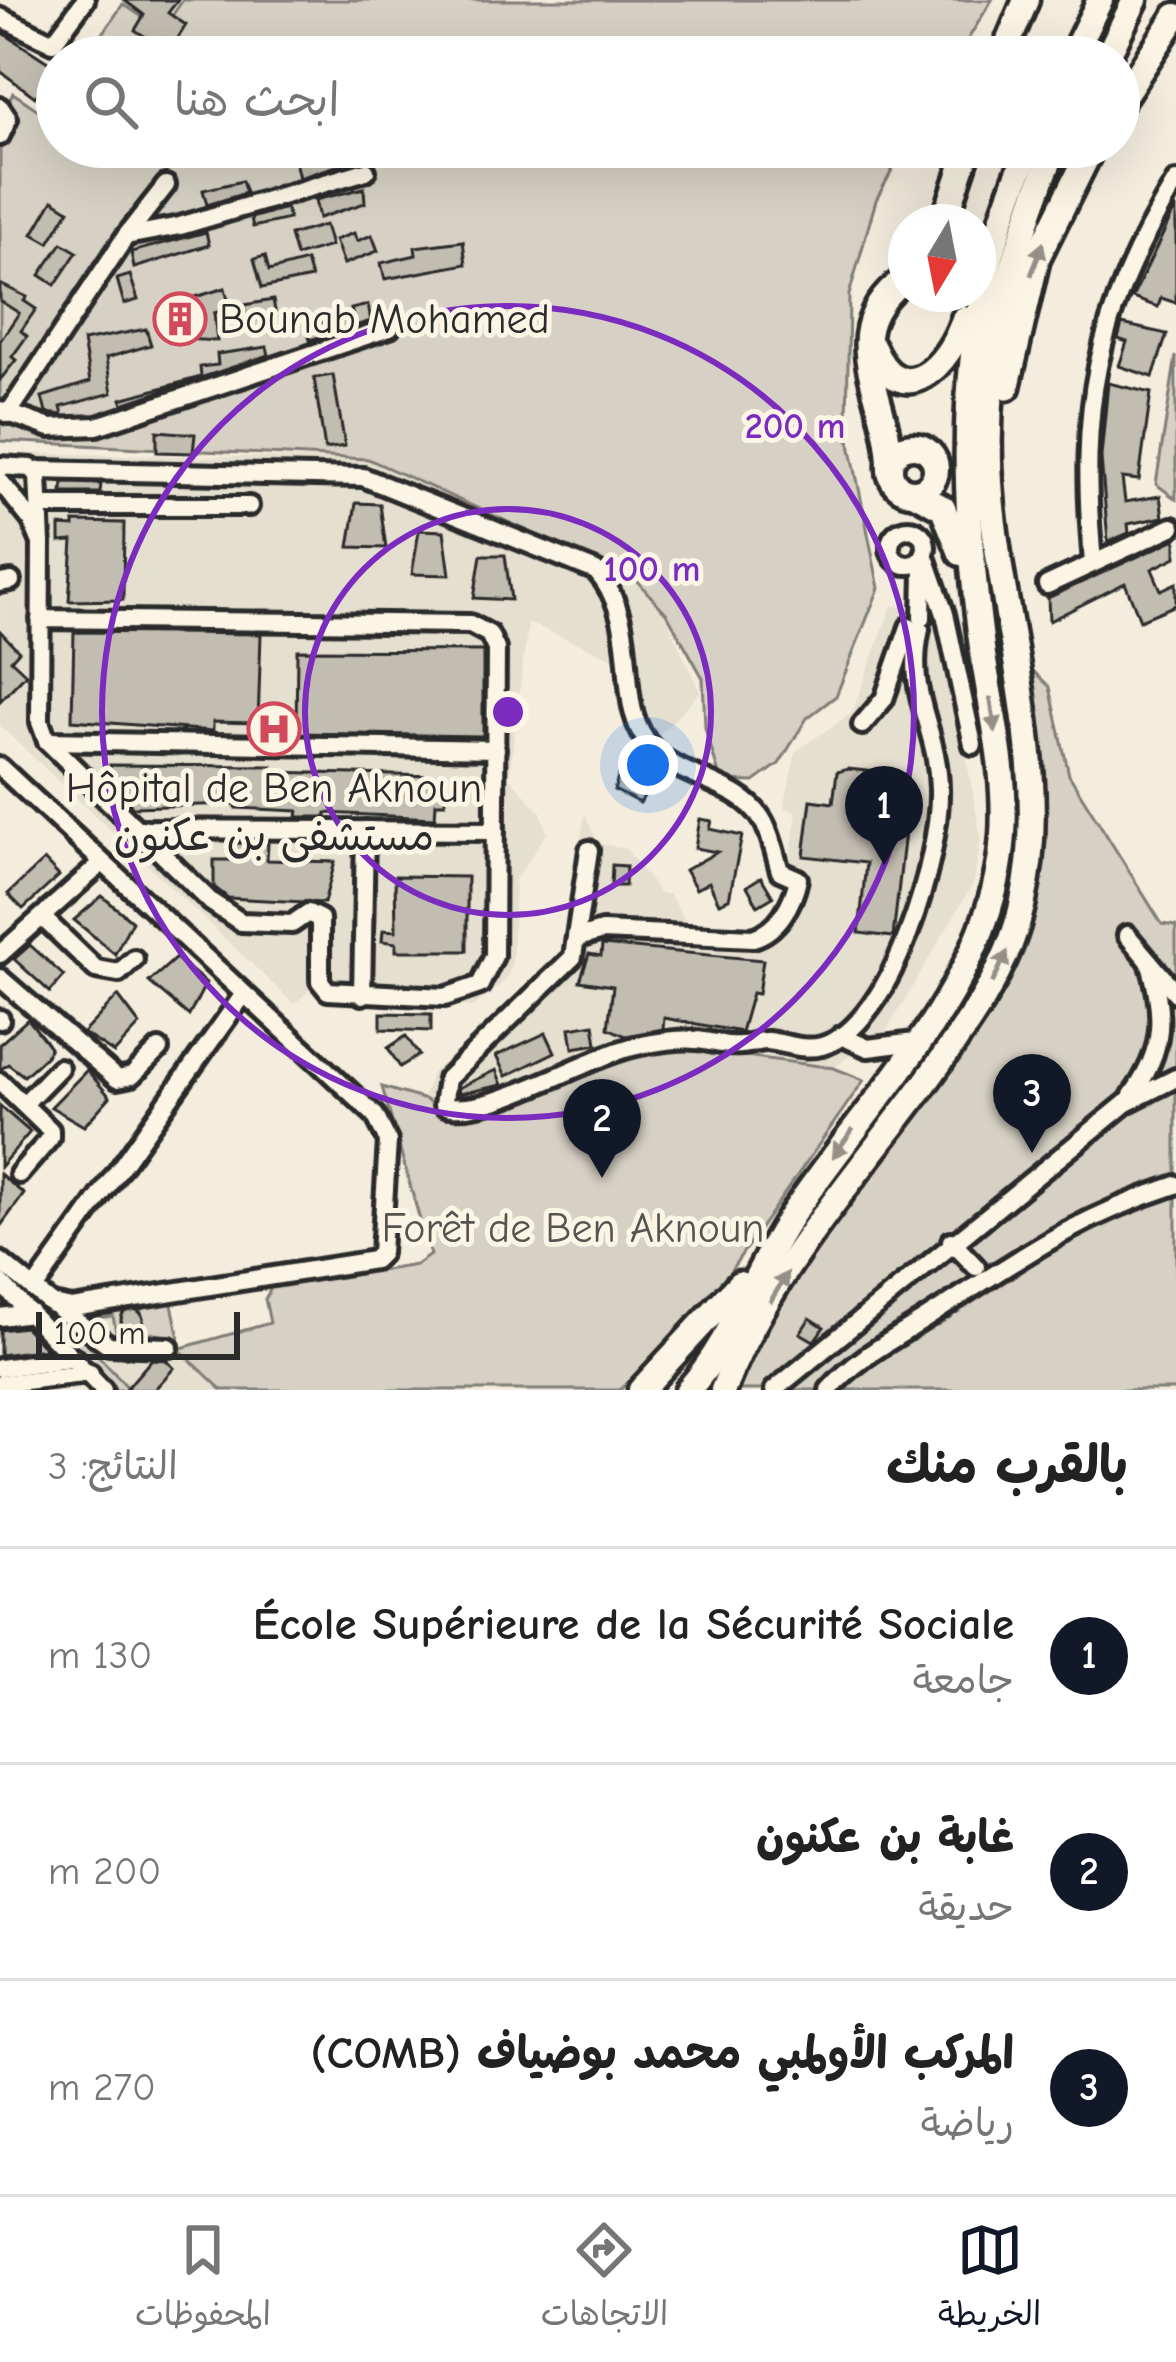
<!DOCTYPE html>
<html lang="ar">
<head>
<meta charset="utf-8">
<style>
  :root { --surface:#fff; --page:#f2f2f2; --text:#222; --muted:#767676; --line:#e0e0e0; --accent:#111827 }
  body { margin:0; font-family:"Comic Neue","Playpen Sans Arabic",sans-serif; background:var(--page); color:var(--text); direction:rtl }
  .compass { position:absolute; left:888px; top:204px; width:108px; height:108px; border-radius:50%; background:var(--surface); box-shadow:0 12px 48px #0002; rotate:190deg }
  .scale { position:absolute; left:36px; bottom:30px; width:204px; box-sizing:border-box; padding-left:12px; border:6px solid #2b2b2b; border-top:0; font-size:33px; line-height:42px; white-space:nowrap; color:#2b2b2b; -webkit-text-stroke:9px #fcf5e5; paint-order:stroke }
  .you { position:absolute; left:648px; top:765px; width:42px; height:42px; margin:-30px; border:9px solid #fff; border-radius:50%; background:#1a73e8; box-shadow:0 0 0 18px #1a73e833 }
  .badge { display:grid; place-items:center; width:78px; height:78px; border-radius:50%; background:var(--accent); color:#fff; font-size:39px; font-weight:700 }
  .pin { position:absolute; translate:-50% -99px; filter:drop-shadow(0 3px 6px #0008) }
  .pin::after { content:''; position:absolute; top:63px; width:42px; height:36px; background:inherit; clip-path:polygon(0 0,100% 0,50% 100%) }
  .list { margin:0; padding:0; list-style:none }
  h2 { display:flex; justify-content:space-between; align-items:center; height:156px; margin:0; padding:0 48px; font-size:51px }
  h2 small { font-size:39px; font-weight:400; color:var(--muted) }
  .list li { display:grid; grid-template-columns:78px 1fr auto; gap:36px; align-items:center; box-sizing:border-box; height:216px; padding:0 48px; border-top:3px solid var(--line) }
  .list b { display:block; font-size:45px; white-space:nowrap }
  .list p { margin:0; font-size:39px; white-space:nowrap; color:var(--muted) }
  .list em { font-size:39px; font-style:normal; color:var(--muted) }
  .icon { flex:none; width:66px; height:66px; fill:none; stroke:currentColor; stroke-width:2; stroke-linecap:round; stroke-linejoin:round }
  .map { position:relative; flex:none; width:1176px; height:1390px; overflow:hidden; direction:ltr }
  .search { position:absolute; background:var(--surface); box-shadow:0 12px 48px #0002; left:36px; right:36px; top:36px; height:132px; display:flex; align-items:center; gap:30px; box-sizing:border-box; padding:0 42px; border-radius:66px; color:var(--muted); font-size:45px }
  .sheet { height:804px; background:var(--surface) }
  nav { display:flex; justify-content:space-around; align-items:center; box-sizing:border-box; height:168px; border-top:3px solid var(--line); background:var(--surface); font-size:33px; color:var(--muted) }
  nav a { display:grid; justify-items:center; gap:6px }
  nav .on { color:var(--accent) }
  .map>svg:first-child { display:block }
  .built { fill:#e5dfd0 }
  .green { fill:#d6d1c4; stroke:#807e78; stroke-width:3 }
  .building { fill:#c2bdb1; stroke:#2b2b2b; stroke-width:3 }
  .lines { fill:none; stroke-linecap:round; stroke-linejoin:round }
  .minor-casing { stroke:#2b2b2b; stroke-width:26 }
  .highway-casing { stroke:#2b2b2b; stroke-width:33 }
  .minor { stroke:#fcf5e5; stroke-width:16 }
  .highway { stroke:#fcf5e5; stroke-width:24 }
  .oneway { fill:#949088 }
  .ring { fill:none; stroke:#7b2cbf; stroke-width:6 }
  .labels { text-anchor:middle; dominant-baseline:central; stroke-width:10; stroke-linejoin:round; paint-order:stroke }
  .poi-label { font-size:42px; fill:#2b2b2b; stroke:#fcf5e5; text-anchor:start }
  .park-label { font-size:42px; fill:#565451; stroke:#fcf5e5 }
  .centre { fill:#7b2cbf; stroke:#fcf5e5; stroke-width:6 }
  .ring-label { font-size:36px; text-anchor:middle; font-weight:bold; fill:#7b2cbf; stroke:#fcf5e5; stroke-width:10; stroke-linejoin:round; paint-order:stroke }
</style>
</head>
<body>
<div class="map">
<svg width="1176" height="1390" viewBox="0 0 1176 1390">
  <rect width="100%" height="100%" fill="#f4edde"/>
  <filter id="ink" filterUnits="userSpaceOnUse"><feTurbulence type="fractalNoise" baseFrequency=".00833" numOctaves="2"/><feDisplacementMap in="SourceGraphic" scale="24" xChannelSelector="R" yChannelSelector="G"/><feConvolveMatrix kernelMatrix="1 2 1 2 8 2 1 2 1" color-interpolation-filters="sRGB"/></filter>
  <g filter="url(#ink)">
    <g class="built">
      <path d="M0,453L369,459L654,591L700,692L647,748L623,718L621,661L528,623L509,777L541,812L547,833L515,880L512,963L506,980L473,1007L337,999L336,985L327,974L294,1004L0,726Z"/>
      <path d="M892,605L941,617L981,839L974,882L880,1042L873,1039L834,1068L755,1057L567,1072L467,1118H446L431,1109L424,1095L432,1073L561,958L585,814L598,844L625,848L660,894H669L687,923L749,930L784,902L797,812L784,808L796,751L852,713Z"/>
      <path d="M171,1299L180,1351L222,1390H123L67,1336L88,1312Z"/>
    </g>
    <g class="green">
      <path d="M183,0H992L957,57H87L123,4L162,30Z"/>
      <path d="M13,93L47,116L57,102V147H905L876,200L849,295L847,429L879,588L836,696L807,718L779,764L754,782L721,781L705,728L703,678L667,614L635,579L368,459L0,441V119Z"/>
      <path d="M1042,147H1048L1013,235L991,571L1022,800L1010,914L972,997L714,1390H696L760,1278L974,977L1005,898L1015,830L1013,787L977,500L1013,219Z"/>
      <path d="M1176,356V499L1156,484Z"/>
      <path d="M1029,667L1050,687L1069,775L1162,924L1176,926V1390H739C782,1283 859,1192 928,1100C968,1046 1018,987 1034,920C1055,834 1040,753 1029,667Z"/>
      <path d="M680,1047L834,1068L864,1080L707,1304L620,1390H222L165,1336L150,1333L141,1342L135,1339L136,1328L144,1326L140,1307L124,1309L121,1328H127L129,1339L118,1343L113,1316L81,1320L88,1312L171,1299L181,1348L270,1323L265,1299L271,1288L416,1265L430,1255L382,1087L426,1100L446,1118H467L625,1052Z"/>
      <path d="M73,1330L72,1335L83,1339L130,1390H108L68,1340Z"/>
    </g>
    <g class="building">
      <path d="M124,0H178L168,13L186,25L175,43L167,38L161,47L135,30L144,15Z"/>
      <path d="M0,31L57,68L35,97L0,71Z"/>
      <path d="M341,151L343,164L299,178L295,161Z"/>
      <path d="M242,181L246,193L207,205L203,190Z"/>
      <path d="M364,188L365,203L319,218L315,200Z"/>
      <path d="M53,200L69,210L49,243L33,234Z"/>
      <path d="M1176,207V303L1161,298L1158,307L1132,298Z"/>
      <path d="M286,208L289,219L253,227L251,218Z"/>
      <path d="M325,225L331,246L296,256L290,235Z"/>
      <path d="M206,232L209,245L134,268L131,252Z"/>
      <path d="M354,233L357,241L372,235L378,251L344,264L335,240Z"/>
      <path d="M463,241L466,264L385,279L381,263L416,255L415,247Z"/>
      <path d="M62,243L77,252L55,285L40,275Z"/>
      <path d="M265,256L269,271L306,261L311,278L262,288L254,259Z"/>
      <path d="M130,275L138,300L124,304L117,279Z"/>
      <path d="M0,284L27,297L24,301L36,309L21,331L27,336L12,357L16,360L0,380V341L19,313L0,301Z"/>
      <path d="M225,288L230,308L214,313L217,341L185,339L186,323L165,330L159,308Z"/>
      <path d="M273,300L276,316L247,321L244,305Z"/>
      <path d="M368,305L371,321L310,340L306,326L353,316L351,309Z"/>
      <path d="M1122,324L1167,334L1153,377L1119,366L1127,342L1118,339Z"/>
      <path d="M146,329L151,345L106,358L112,393L61,407L63,415L46,413L42,397L90,382L83,341Z"/>
      <path d="M267,347L269,355L123,404L121,399L201,377L200,367L218,365L217,354Z"/>
      <path d="M333,375L345,446L325,449L314,378Z"/>
      <path d="M1108,383L1151,393L1139,480L1122,478L1125,502L1160,496L1163,517L1128,524L1129,533L1108,542L1101,457Z"/>
      <path d="M157,431L195,434L193,453L157,452Z"/>
      <path d="M63,483L101,484L100,493H62Z"/>
      <path d="M356,503L380,504L386,548L349,547Z"/>
      <path d="M74,522L124,523L123,600L69,601L73,541L60,542V526L74,527Z"/>
      <path d="M419,530L444,531L450,575L412,574Z"/>
      <path d="M1176,539V557L1152,569L1161,590L1176,583V605L1140,620L1125,583L1049,621L1048,598Z"/>
      <path d="M481,555H505L511,600L474,598Z"/>
      <path d="M0,631L19,651L11,660L26,674L0,701Z"/>
      <path d="M74,632L261,634L258,723L213,722V731L72,720Z"/>
      <path d="M297,650L483,651V736L296,733Z"/>
      <path d="M639,757L648,789L640,803L614,790L624,759Z"/>
      <path d="M110,765L272,766V772L436,776L446,780L445,803H436L435,818L326,813V817H297L298,811L236,808V804L133,807L110,785Z"/>
      <path d="M848,769L875,772L888,821L906,823L893,937L859,933L866,863L804,856L811,800L833,803L837,772Z"/>
      <path d="M700,819L712,821L710,829L742,836L729,899L719,903L709,882L696,889L685,870L717,852L695,848Z"/>
      <path d="M234,843L268,844L267,860L335,862L324,903L228,898L214,887V860H233Z"/>
      <path d="M44,860L59,876L23,909L8,894Z"/>
      <path d="M612,865L626,866L625,886H611Z"/>
      <path d="M395,876L467,877V951H396V943L382,941L383,930L396,931Z"/>
      <path d="M761,877L773,897L758,906L747,886Z"/>
      <path d="M102,896L132,921L115,954L74,920Z"/>
      <path d="M30,945L64,976L50,992L14,959Z"/>
      <path d="M602,945L763,960L758,994L752,993L741,1032L664,1018L663,1029L626,1036L608,1028L613,986L580,981L589,954L601,956Z"/>
      <path d="M176,958L206,983L189,1016L149,982Z"/>
      <path d="M118,996L140,1025L114,1053L83,1033Z"/>
      <path d="M381,1013L431,1014V1031L381,1029Z"/>
      <path d="M28,1019L50,1047L46,1056L24,1076L8,1064L0,1070V1044Z"/>
      <path d="M594,1024L597,1044L573,1048L570,1028Z"/>
      <path d="M546,1033L555,1052L506,1076L496,1056Z"/>
      <path d="M406,1036L419,1055L400,1067L388,1048Z"/>
      <path d="M87,1070L110,1097L84,1126L51,1107Z"/>
      <path d="M496,1070L502,1085L459,1094L458,1088Z"/>
      <path d="M0,1106L30,1132L0,1167Z"/>
      <path d="M0,1174L24,1194L0,1227Z"/>
      <circle cx="132" cy="1320" r="11"/>
      <path d="M810,1318L824,1327L814,1341L800,1333Z"/>
      <path d="M25,1327L46,1349L0,1355V1330Z"/>
      <path d="M152,1359L166,1360L174,1368L154,1390H125Z"/>
    </g>
    <g class="lines">
      <g class="minor-casing">
        <g id="minor">
          <path d="M0,17L53,43L85,0"/>
          <path d="M0,107L8,119L0,136"/>
          <path d="M126,236L180,226L366,171"/>
          <path d="M0,410L50,428L97,426L390,328"/>
          <path d="M8,414L126,236L166,185"/>
          <path d="M0,466L31,468L38,475L41,543L32,521L0,481"/>
          <path d="M35,470L363,477L596,571C647,629 609,706 654,750C682,779 740,783 762,819C771,833 775,855 780,871L798,879C793,903 778,931 753,938L602,931L578,938"/>
          <path d="M41,506H249"/>
          <circle cx="908" cy="547" r="18"/>
          <path d="M924,554L945,614L973,745"/>
          <path d="M1093,563C1079,407 1094,317 1176,181"/>
          <path d="M0,583L11,581"/>
          <path d="M1047,585L1172,527"/>
          <path d="M922,618L923,571"/>
          <path d="M40,619L470,624L489,634L496,649L494,956L480,985L445,997L328,991L320,981V919L308,913L292,924L241,922L211,902L47,741L40,722L41,543"/>
          <path d="M862,725L884,699L909,627"/>
          <path d="M47,741L496,749"/>
          <path d="M0,767L375,1115L388,1141L381,1253L374,1260L72,1308L52,1304L0,1261"/>
          <path d="M135,829L495,831"/>
          <path d="M589,850L573,957L447,1079L443,1105C486,1121 589,1054 641,1045C658,1042 680,1038 696,1040C711,1041 726,1047 741,1045C751,1045 758,1040 768,1041C786,1043 803,1051 822,1046C893,1026 941,855 939,789C938,726 905,696 920,629"/>
          <path d="M43,918L96,969L119,973L134,959"/>
          <path d="M1127,935L1176,993"/>
          <path d="M0,954L102,863"/>
          <path d="M0,978L117,1079L132,1076L159,1049"/>
          <path d="M362,995L365,830"/>
          <path d="M0,1020V1019"/>
          <path d="M841,1036L868,1048L915,1042"/>
          <path d="M0,1082L50,1130V1138L19,1174"/>
          <path d="M1132,1095C1165,1050 1165,1013 1149,961"/>
          <path d="M24,1104L59,1068"/>
          <path d="M951,1241L976,1267"/>
          <path d="M0,1282L103,1390"/>
          <path d="M34,1289L244,994"/>
          <path d="M58,1308L109,1345L169,1347"/>
          <path d="M0,1317L31,1313"/>
          <path d="M0,1368L75,1358"/>
          <path d="M0,1384L90,1373"/>
          <path d="M774,1390L1126,1103L1176,1078"/>
          <path d="M829,1390C857,1357 898,1337 933,1314C1022,1257 1073,1219 1176,1185"/>
        </g>
      </g>
      <g class="highway-casing">
        <g id="highway">
          <path d="M1002,57L1026,0"/>
          <path d="M1072,57L1100,0"/>
          <path d="M1107,57L1135,0"/>
          <path d="M1119,103L1176,16"/>
          <path d="M944,222L969,147"/>
          <path d="M873,348C902,415 950,364 964,319"/>
          <path d="M1007,387L1037,258L1092,147"/>
          <circle cx="913" cy="469" r="23"/>
          <path d="M890,467C890,393 830,333 906,278"/>
          <path d="M915,493L943,508L961,553"/>
          <path d="M641,1390L739,1284"/>
          <path d="M688,1390C732,1342 754,1272 790,1218C868,1100 994,984 1003,835C1007,774 992,714 983,655C959,481 955,310 1030,147"/>
          <path d="M723,1390C765,1279 852,1181 922,1087C963,1031 1006,975 1022,906C1054,766 999,621 990,482C982,364 1010,255 1055,147"/>
        </g>
      </g>
      <use href="#minor" class="minor"/>
      <use href="#highway" class="highway"/>
    </g>
    <defs><path id="oneway-solid" d="M-6-.8H1V-3.2L6.5 0L1 3.2V.8H-6Z" transform="scale(3)"/></defs>
    <g class="oneway">
      <use href="#oneway-solid" transform="translate(1037 259) rotate(-70)"/>
      <use href="#oneway-solid" transform="translate(993 715) rotate(81)"/>
      <use href="#oneway-solid" transform="translate(1000 967) rotate(-65)"/>
      <use href="#oneway-solid" transform="translate(843 1143) rotate(125)"/>
      <use href="#oneway-solid" transform="translate(779 1287) rotate(-59)"/>
    </g>
  </g>
  <g class="ring">
    <circle cx="508" cy="712" r="203"/>
    <circle cx="508" cy="712" r="406"/>
  </g>
  <defs>
    <g id="building-ring" transform="scale(2.7)"><circle r="9.5" fill="#fcf5e5" stroke="#d1495b" stroke-width="1.5"/><path d="M-4-6H4V6H1V3H-1V6H-4ZM-2.5-4.3h1.7v1.8h-1.7ZM.8-4.3h1.7v1.8H.8ZM-2.5-1h1.7V.8h-1.7ZM.8-1h1.7V.8H.8Z" fill="#d1495b"/></g>
    <g id="hospital-ring" transform="scale(2.7)"><circle r="9.5" fill="#fcf5e5" stroke="#d1495b" stroke-width="1.5"/><path d="M-5-5h3v3.5h4V-5h3V5h-3V1.5h-4V5h-3Z" fill="#d1495b"/></g>
  </defs>
  <g fill-rule="evenodd">
    <use href="#building-ring" x="180" y="319"/>
    <use href="#hospital-ring" x="274" y="729"/>
  </g>
  <g class="labels">
    <g class="poi-label">
      <text x="219" y="319">Bounab Mohamed</text>
      <text x="274" y="788" text-anchor="middle">Hôpital de Ben Aknoun<tspan x="274" dy="48">مستشفى بن عكنون</tspan></text>
    </g>
    <g class="park-label">
      <text x="573" y="1228">Forêt de Ben Aknoun</text>
    </g>
  </g>
  <circle cx="508" cy="712" r="18" class="centre"/>
  <g class="ring-label">
    <text x="795" y="438">200 m</text>
    <text x="652" y="581">100 m</text>
  </g>
</svg>
<svg class="compass" viewBox="-18 -18 36 36"><path d="M0-13l5 13h-10z" fill="#e53935"/><path d="M0 13l5-13h-10z" fill="#767676"/></svg>
<div class="scale">100 m</div>
<div class="you"></div>
<div class="pin badge" style="left:884px;top:865px">1</div>
<div class="pin badge" style="left:602px;top:1178px">2</div>
<div class="pin badge" style="left:1032px;top:1153px">3</div>
<div class="search"><svg class="icon" aria-label="search" viewBox="0 0 24 24"><circle cx="10" cy="10" r="6"/><path d="M15 15l6 6"/></svg>ابحث هنا</div>
</div>
<section class="sheet">
<h2>بالقرب منك<small>النتائج: 3</small></h2>
<ul class="list">
<li><span class="badge">1</span><div><b>École Supérieure de la Sécurité Sociale</b><p>جامعة</p></div><em>130 m</em></li>
<li><span class="badge">2</span><div><b>غابة بن عكنون</b><p>حديقة</p></div><em>200 m</em></li>
<li><span class="badge">3</span><div><b>المركب الأولمبي محمد بوضياف (COMB)</b><p>رياضة</p></div><em>270 m</em></li>
</ul>
</section>
<nav>
<a class="on"><svg class="icon" aria-label="map" viewBox="0 0 24 24"><path d="M3 6l6-2 6 2 6-2v14l-6 2-6-2-6 2zM9 4v14M15 6v14"/></svg>الخريطة</a>
<a><svg class="icon" aria-label="directions" viewBox="0 0 24 24"><path d="M12 3l9 9-9 9-9-9zM9 14v-3h6M13 9l2 2-2 2"/></svg>الاتجاهات</a>
<a><svg class="icon" aria-label="saved" viewBox="0 0 24 24"><path d="M7 4h10v16l-5-4-5 4z"/></svg>المحفوظات</a>
</nav>
</body>
</html>
